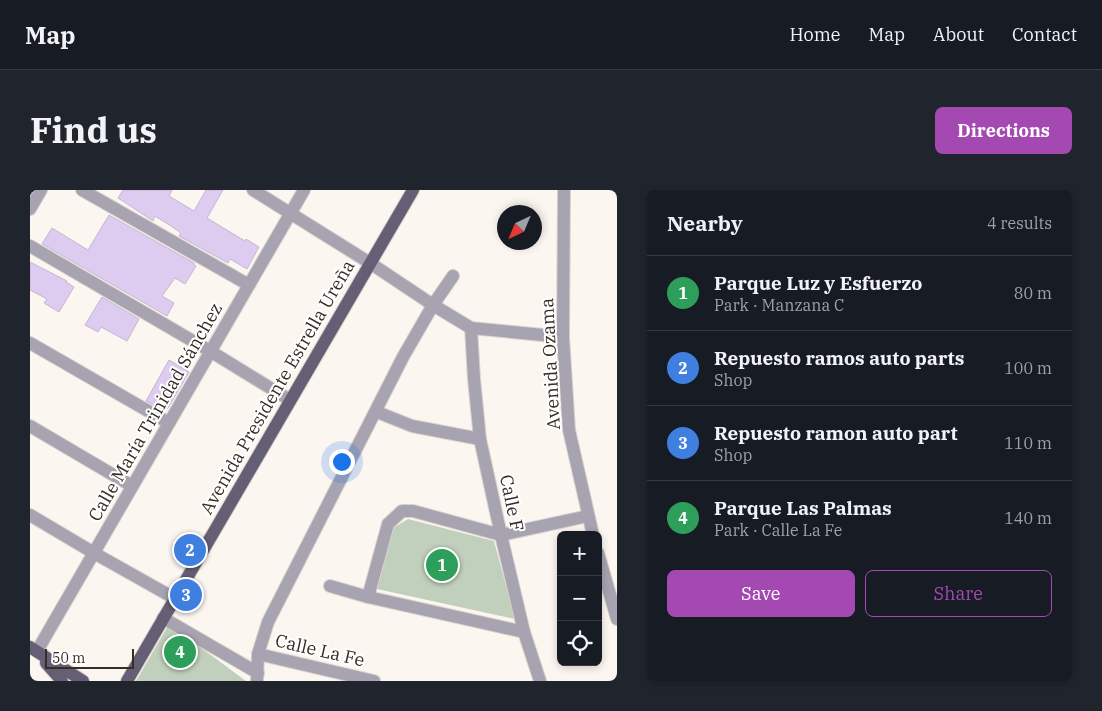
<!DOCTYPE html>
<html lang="en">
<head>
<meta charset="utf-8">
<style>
  :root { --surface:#171b24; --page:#20242c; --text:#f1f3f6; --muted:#9ea1a6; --line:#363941; --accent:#a448b2 }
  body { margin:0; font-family:"IBM Plex Serif",serif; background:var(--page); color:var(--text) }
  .controls { position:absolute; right:15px; bottom:15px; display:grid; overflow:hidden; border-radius:8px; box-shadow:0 2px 8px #0003 }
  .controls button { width:45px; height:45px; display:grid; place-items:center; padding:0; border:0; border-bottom:1px solid var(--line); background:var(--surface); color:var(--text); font:25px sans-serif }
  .compass { position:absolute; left:467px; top:15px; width:45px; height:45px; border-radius:50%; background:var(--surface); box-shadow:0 2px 8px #0003; rotate:224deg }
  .scale { position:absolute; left:15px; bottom:12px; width:89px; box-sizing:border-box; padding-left:5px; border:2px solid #382c24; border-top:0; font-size:14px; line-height:18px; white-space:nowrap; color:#382c24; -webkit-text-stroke:4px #fff; paint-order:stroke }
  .you { position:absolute; left:311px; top:271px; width:18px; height:18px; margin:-12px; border:4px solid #fff; border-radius:50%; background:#1a73e8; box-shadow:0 0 0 8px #1a73e833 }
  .badge { display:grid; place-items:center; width:32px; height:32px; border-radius:50%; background:var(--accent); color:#fff; font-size:16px; font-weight:700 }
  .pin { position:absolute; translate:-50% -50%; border:2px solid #fff; box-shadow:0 1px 5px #0006 }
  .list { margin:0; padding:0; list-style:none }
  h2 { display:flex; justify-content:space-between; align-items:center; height:65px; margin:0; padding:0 20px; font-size:21px }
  h2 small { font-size:16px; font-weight:400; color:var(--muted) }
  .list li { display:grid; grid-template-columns:32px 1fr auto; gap:15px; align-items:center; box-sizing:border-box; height:75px; padding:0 20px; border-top:1px solid var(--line) }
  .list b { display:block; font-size:19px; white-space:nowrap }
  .list p { margin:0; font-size:16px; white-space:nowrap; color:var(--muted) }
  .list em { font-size:16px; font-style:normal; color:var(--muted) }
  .actions { display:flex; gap:10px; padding:15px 20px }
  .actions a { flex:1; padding:11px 0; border:1px solid var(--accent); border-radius:8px; text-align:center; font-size:18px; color:var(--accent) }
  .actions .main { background:var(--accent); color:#fff }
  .icon { flex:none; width:28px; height:28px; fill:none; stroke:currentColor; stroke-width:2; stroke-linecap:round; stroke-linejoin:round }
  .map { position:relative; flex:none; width:587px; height:491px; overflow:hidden; border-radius:8px }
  header { display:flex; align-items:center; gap:30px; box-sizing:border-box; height:70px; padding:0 25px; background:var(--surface); border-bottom:1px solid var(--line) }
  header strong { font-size:24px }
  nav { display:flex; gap:28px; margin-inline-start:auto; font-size:18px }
  .intro { display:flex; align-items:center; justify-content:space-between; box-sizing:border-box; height:120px; padding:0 30px }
  h1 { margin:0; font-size:35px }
  .button { padding:12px 22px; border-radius:8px; background:var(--accent); color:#fff; font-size:18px; font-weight:700 }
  main { display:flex; gap:30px; padding:0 30px }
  aside { flex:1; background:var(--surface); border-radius:8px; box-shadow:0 2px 8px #0003 }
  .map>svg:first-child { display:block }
  .green { fill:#c1d0bc }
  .building { fill:#ddccf0; stroke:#c5b6d4 }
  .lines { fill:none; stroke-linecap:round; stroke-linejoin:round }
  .minor-casing { stroke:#d9d2cc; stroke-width:14 }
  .major-casing { stroke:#d9d2cc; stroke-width:14 }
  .minor { stroke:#a7a3b1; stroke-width:12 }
  .major { stroke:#655f76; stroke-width:12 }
  .labels { text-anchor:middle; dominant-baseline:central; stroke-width:4; stroke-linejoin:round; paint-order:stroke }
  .street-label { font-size:18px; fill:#382c24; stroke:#fff }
</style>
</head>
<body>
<header>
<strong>Map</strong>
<nav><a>Home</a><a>Map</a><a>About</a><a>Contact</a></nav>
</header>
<div class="intro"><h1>Find us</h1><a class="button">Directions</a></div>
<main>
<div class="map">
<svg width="587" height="491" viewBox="0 0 587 491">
  <rect width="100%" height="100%" fill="#fcf6f1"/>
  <g class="green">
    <path d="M378,329L464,351L485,429L347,399L363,338Z"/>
    <path d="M139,434L216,491H106Z"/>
  </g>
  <g class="building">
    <path d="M93,0H142L139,6L164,21L176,0H193L177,28L215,51L216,49L229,57L217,79L200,69L198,73L149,46L151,43L141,36L125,26L123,31L88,8Z"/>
    <path d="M79,25L164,73V75L166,76L155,94L145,88L132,106L144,113L137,126L12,54L22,38L58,60Z"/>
    <path d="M0,72L37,91L36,92L44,97L29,122L14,113L17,109L0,100Z"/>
    <path d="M72,107L109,129L97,151L71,137L68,142L55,135Z"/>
    <path d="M139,170L159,182L138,218L132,220L116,211Z"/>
  </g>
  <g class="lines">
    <g class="minor-casing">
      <g id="minor">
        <path d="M52,0L219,95"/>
        <path d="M223,0L340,73L403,115L441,138L533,147"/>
        <path d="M534,0L533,147L539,240L563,345"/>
        <path d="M0,19L11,0"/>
        <path d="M0,56L180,161L260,210"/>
        <path d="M441,138L444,189L450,249L471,345L494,442L510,491"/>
        <path d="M0,153L139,233"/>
        <path d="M347,222L382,236L450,249"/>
        <path d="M0,236L102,296"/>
        <path d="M0,325L64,363L144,408"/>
        <path d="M568,363L587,429"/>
        <path d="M300,396L338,407L494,442"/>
        <path d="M338,407L358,334L372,321H383L471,345L558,326"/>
        <path d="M133,428L228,483"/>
        <path d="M7,461L274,0"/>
        <path d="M228,464L344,491"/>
        <path d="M227,491L228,464L238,432L373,167L403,115L423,86"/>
      </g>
    </g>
    <g class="major-casing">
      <g id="major">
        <path d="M0,457L53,491"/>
        <path d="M16,473L32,491"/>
        <path d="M97,491L383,0"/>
      </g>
    </g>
    <use href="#minor" class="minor"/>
    <use href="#major" class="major"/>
  </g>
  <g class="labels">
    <g class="street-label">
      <text transform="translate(520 174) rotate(-93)">Avenida Ozama</text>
      <text transform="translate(247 197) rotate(-60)">Avenida Presidente Estrella Ureña</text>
      <text transform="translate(125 222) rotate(-60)">Calle María Trinidad Sánchez</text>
      <text transform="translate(482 313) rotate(78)">Calle F</text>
      <text transform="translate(290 460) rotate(13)">Calle La Fe</text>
    </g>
  </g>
</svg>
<div class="controls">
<button>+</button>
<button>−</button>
<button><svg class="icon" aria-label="locate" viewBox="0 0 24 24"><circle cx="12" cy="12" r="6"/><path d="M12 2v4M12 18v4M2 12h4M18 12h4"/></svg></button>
</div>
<svg class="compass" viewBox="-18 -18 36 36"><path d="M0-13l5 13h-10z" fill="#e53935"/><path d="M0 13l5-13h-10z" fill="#9ea1a6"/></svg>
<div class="scale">50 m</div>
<div class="you"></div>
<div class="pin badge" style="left:412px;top:375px;background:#2e9e5b">1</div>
<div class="pin badge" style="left:160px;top:360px;background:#3f7fe0">2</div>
<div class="pin badge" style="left:156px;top:405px;background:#3f7fe0">3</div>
<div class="pin badge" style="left:150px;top:462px;background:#2e9e5b">4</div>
</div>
<aside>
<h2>Nearby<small>4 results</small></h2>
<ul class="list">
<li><span class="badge" style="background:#2e9e5b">1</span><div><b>Parque Luz y Esfuerzo</b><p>Park · Manzana C</p></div><em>80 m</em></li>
<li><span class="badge" style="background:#3f7fe0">2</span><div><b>Repuesto ramos auto parts</b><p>Shop</p></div><em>100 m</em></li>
<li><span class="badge" style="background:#3f7fe0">3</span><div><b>Repuesto ramon auto part</b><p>Shop</p></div><em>110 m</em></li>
<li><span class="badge" style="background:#2e9e5b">4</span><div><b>Parque Las Palmas</b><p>Park · Calle La Fe</p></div><em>140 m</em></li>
</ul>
<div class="actions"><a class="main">Save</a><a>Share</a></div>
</aside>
</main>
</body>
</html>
